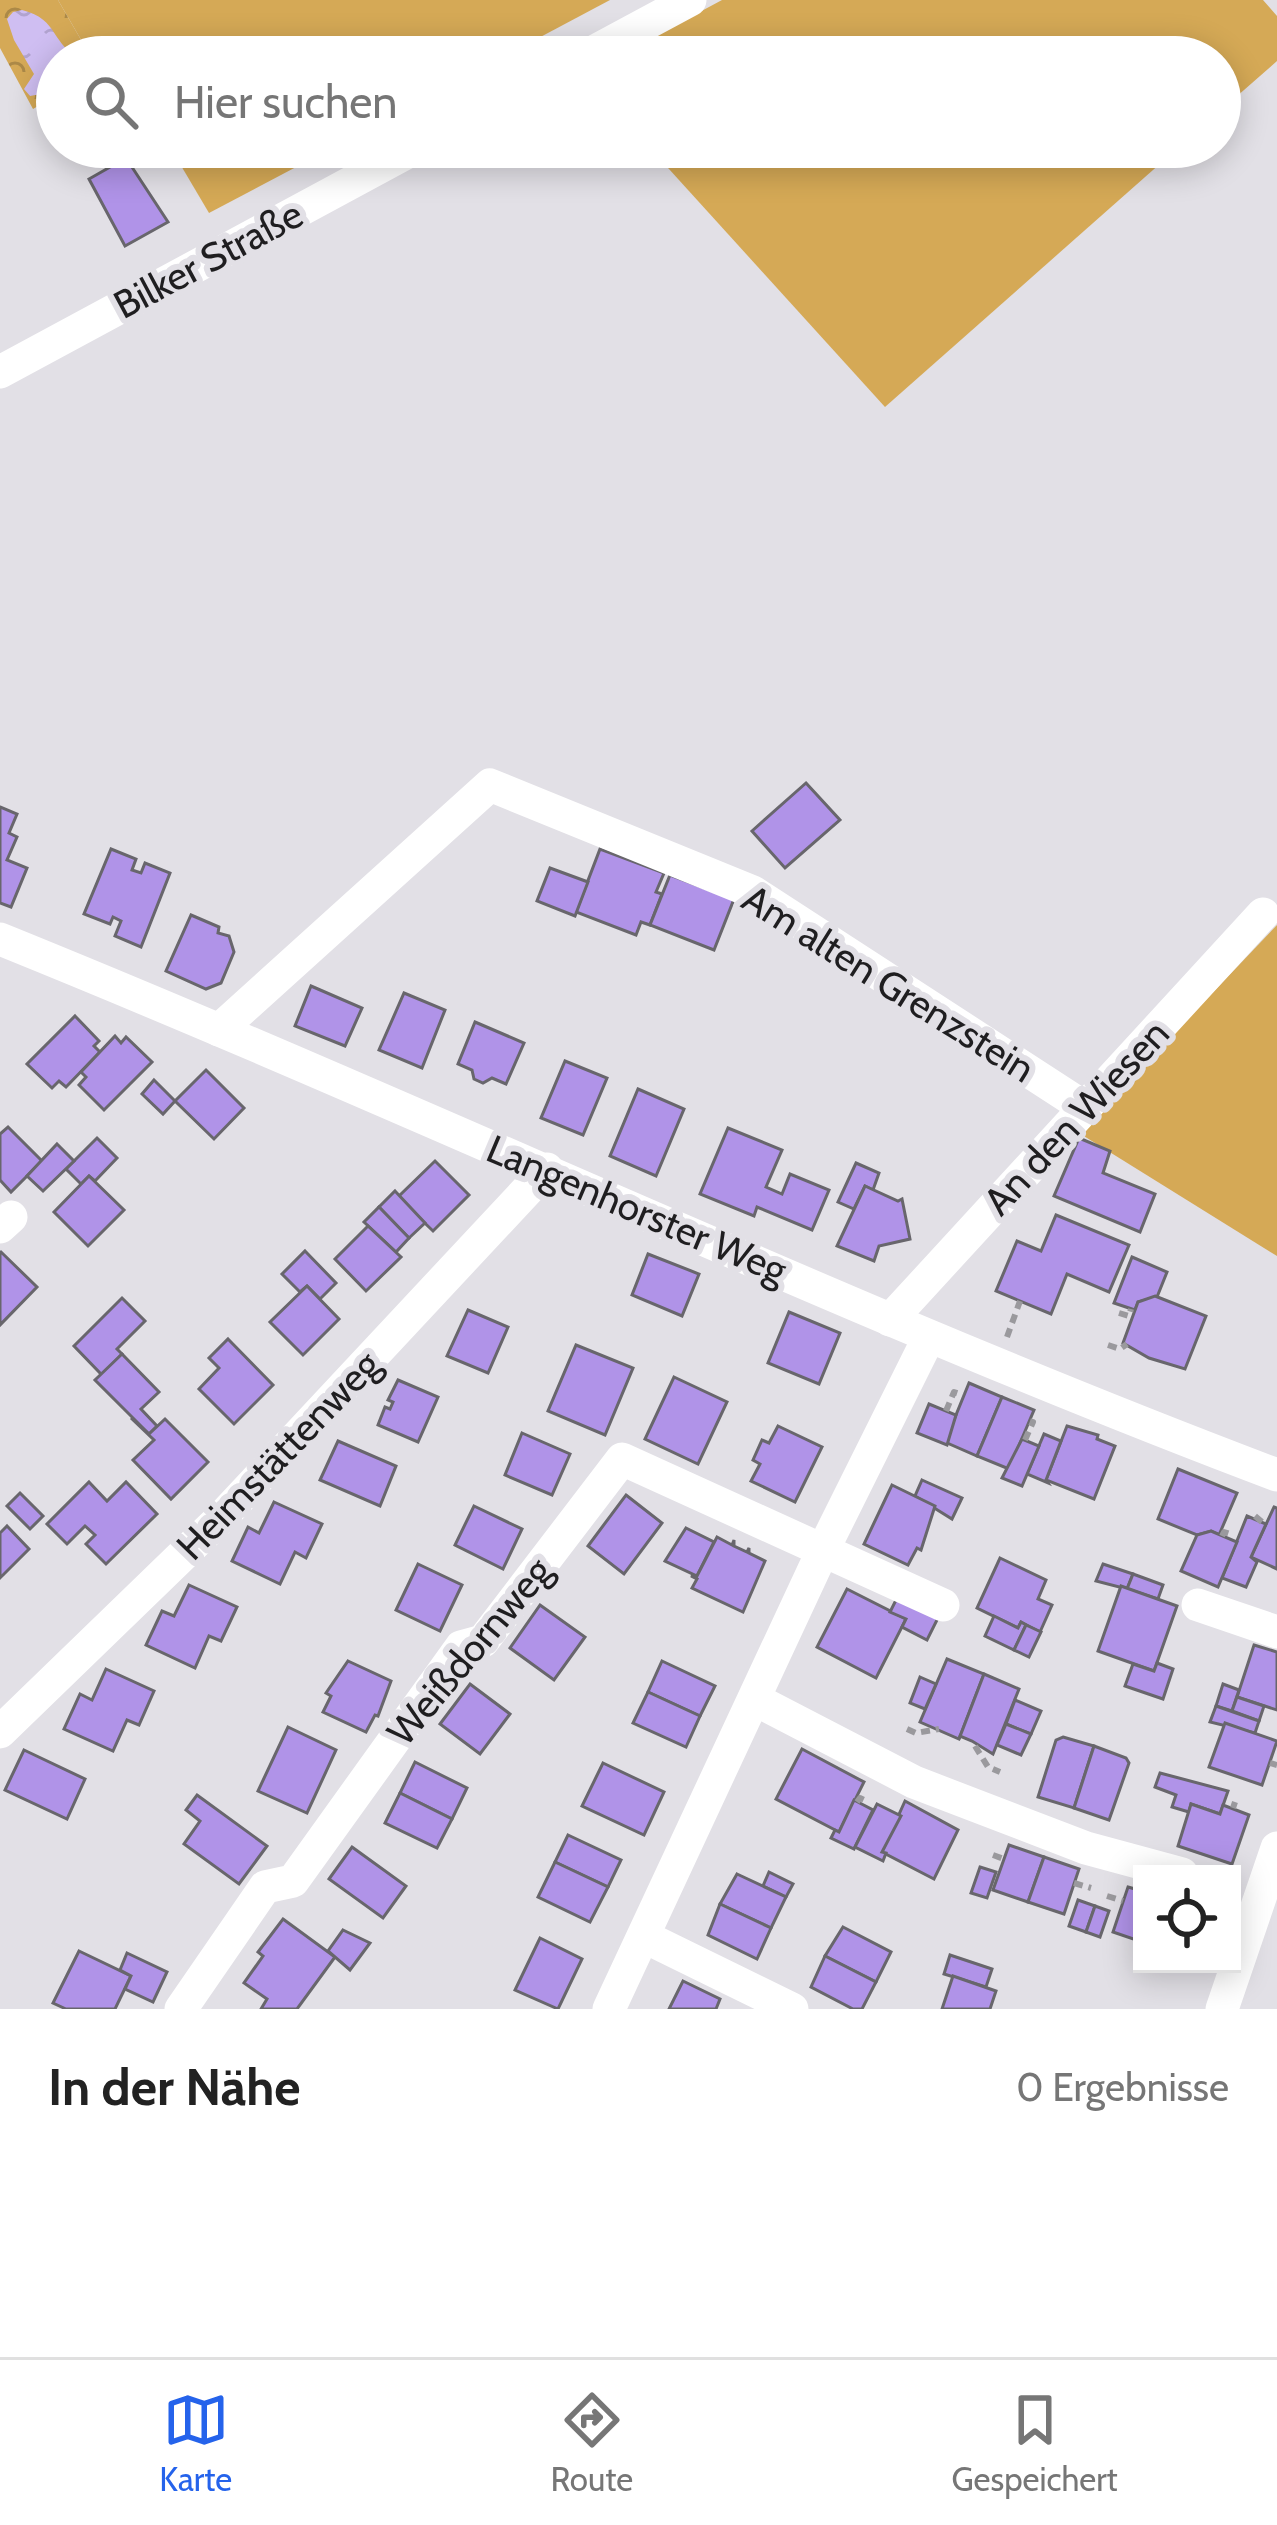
<!DOCTYPE html>
<html lang="de">
<head>
<meta charset="utf-8">
<style>
  :root { --surface:#fff; --page:#f6f6f6; --text:#222; --muted:#767676; --line:#e0e0e0; --accent:#2563eb }
  body { margin:0; font-family:Cabin,sans-serif; background:var(--page); color:var(--text) }
  .controls { position:absolute; right:36px; bottom:36px; display:grid; overflow:hidden; border-radius:0px; box-shadow:0 6px 30px #0003 }
  .controls button { width:108px; height:108px; display:grid; place-items:center; padding:0; border:0; border-bottom:3px solid var(--line); background:var(--surface); color:var(--text); font:60px sans-serif }
  .list { margin:0; padding:0; list-style:none }
  h2 { display:flex; justify-content:space-between; align-items:center; height:156px; margin:0; padding:0 48px; font-size:51px }
  h2 small { font-size:39px; font-weight:400; color:var(--muted) }
  .icon { flex:none; width:66px; height:66px; fill:none; stroke:currentColor; stroke-width:2; stroke-linecap:round; stroke-linejoin:round }
  .map { position:relative; flex:none; width:1277px; height:2009px; overflow:hidden }
  .search { position:absolute; background:var(--surface); box-shadow:0 6px 30px #0003; left:36px; right:36px; top:36px; height:132px; display:flex; align-items:center; gap:30px; box-sizing:border-box; padding:0 42px; border-radius:66px; color:var(--muted); font-size:45px }
  .sheet { height:348px; background:var(--surface) }
  nav { display:flex; justify-content:space-around; align-items:center; box-sizing:border-box; height:168px; border-top:3px solid var(--line); background:var(--surface); font-size:33px; color:var(--muted) }
  nav a { display:grid; justify-items:center; gap:6px }
  nav .on { color:var(--accent) }
  .map>svg:first-child { display:block }
  .grass { fill:#d5a956 }
  .forest { fill:url(#forest-crowns) }
  .water { fill:url(#water-ripples) }
  .building { fill:#b093e8; stroke:#68666c; stroke-width:3 }
  .lines { fill:none; stroke-linecap:round; stroke-linejoin:round }
  .path { stroke:#9a999d; stroke-width:6; stroke-dasharray:9 6; stroke-linecap:butt }
  .minor { stroke:#fff; stroke-width:33 }
  .labels { text-anchor:middle; dominant-baseline:central; stroke-width:12; stroke-linejoin:round; paint-order:stroke }
  .street-label { font-size:39px; fill:#1f1e20; stroke:#e2e0e6 }
</style>
</head>
<body>
<div class="map">
<svg width="1277" height="2009" viewBox="0 0 1277 2009">
  <defs>
    <pattern id="forest-crowns" width="20" height="18" patternUnits="userSpaceOnUse" patternTransform="scale(3)"><rect width="20" height="18" fill="#d5a956"/><path d="M2 6a3 3 0 1 1 6 0M12 15a3 3 0 1 1 6 0" fill="none" stroke="#ac8947"/></pattern>
    <pattern id="water-ripples" width="26" height="14" patternUnits="userSpaceOnUse" patternTransform="scale(3)"><rect width="26" height="14" fill="#cfbef2"/><path d="M2 4q2-2 4 0t4 0M15 11q2-2 4 0t4 0" fill="none" stroke="#b1a3cf"/></pattern>
  </defs>
  <rect width="100%" height="100%" fill="#e2e0e6"/>
  <g class="grass">
    <path d="M58,0H610L503,57H91Z"/>
    <path d="M722,0H1263L1277,16V61L1220,111V57H616Z"/>
    <path d="M170,147H334L209,213Z"/>
    <path d="M649,147H1179L885,407Z"/>
    <path d="M1277,925V1256L1079,1133Z"/>
  </g>
  <path class="forest" d="M0,0H58L91,57H57V95L33,109L0,48Z"/>
  <path class="water" d="M22,10C60,19 51,47 81,57H57V91L30,96L24,89L34,74L14,40L7,19L13,12Z"/>
  <g class="building">
    <path d="M126,158L168,222L125,246L89,179Z"/>
    <path d="M806,783L840,820L785,868L752,831Z"/>
    <path d="M0,807L17,814L9,833L17,837L7,860L27,868L11,907L0,903Z"/>
    <path d="M111,849L136,859L132,870L141,873L145,863L170,873L141,947L115,936L121,921L113,917L110,924L84,914Z"/>
    <path d="M600,849L664,873L656,892L662,894L650,925L641,922L636,935L576,912Z"/>
    <path d="M550,868L588,882L575,916L537,901Z"/>
    <path d="M670,875L734,899L714,950L650,925Z"/>
    <path d="M191,915L219,927L218,933L229,936L234,952L221,983L206,989L166,971Z"/>
    <path d="M311,986L362,1008L345,1046L295,1026Z"/>
    <path d="M404,993L445,1010L422,1068L379,1050Z"/>
    <path d="M75,1016L99,1041L94,1046L100,1052L66,1087L59,1081L52,1088L27,1064Z"/>
    <path d="M475,1022L524,1043L506,1084L492,1078L483,1083L474,1079L472,1070L458,1064Z"/>
    <path d="M115,1036L121,1043L126,1037L152,1062L104,1110L79,1085L86,1077L81,1072Z"/>
    <path d="M565,1061L607,1078L583,1135L541,1118Z"/>
    <path d="M206,1070L244,1108L214,1139L175,1101Z"/>
    <path d="M154,1080L175,1101L163,1114L142,1094Z"/>
    <path d="M638,1089L684,1109L656,1176L610,1156Z"/>
    <path d="M8,1127L42,1161L11,1192L0,1180V1134Z"/>
    <path d="M728,1128L782,1150L766,1187L782,1194L790,1174L829,1190L812,1230L757,1207L754,1216L700,1194Z"/>
    <path d="M97,1138L117,1158L95,1181L89,1176L81,1184L66,1169Z"/>
    <path d="M1079,1138L1110,1151L1103,1173L1155,1194L1140,1232L1054,1196Z"/>
    <path d="M57,1144L74,1161L43,1191L27,1176Z"/>
    <path d="M435,1161L469,1195L433,1231L398,1197Z"/>
    <path d="M856,1163L879,1173L873,1190L865,1186L854,1209L838,1202Z"/>
    <path d="M89,1176L124,1210L88,1246L54,1212Z"/>
    <path d="M865,1186L898,1201L902,1199L910,1239L879,1246L874,1261L837,1246Z"/>
    <path d="M395,1191L425,1223L409,1238L379,1207Z"/>
    <path d="M379,1207L409,1238L396,1252L364,1222Z"/>
    <path d="M1056,1215L1129,1245L1109,1292L1067,1274L1051,1314L996,1291L1017,1241L1041,1251Z"/>
    <path d="M368,1226L401,1257L366,1291L335,1259Z"/>
    <path d="M305,1251L336,1283L320,1299L307,1286L300,1292L282,1274Z"/>
    <path d="M1,1252L37,1287L0,1325V1253Z"/>
    <path d="M648,1254L699,1274L682,1316L632,1295Z"/>
    <path d="M1132,1257L1167,1272L1157,1297L1138,1302L1135,1310L1114,1303Z"/>
    <path d="M307,1286L339,1319L303,1355L270,1322Z"/>
    <path d="M1155,1296L1206,1316L1185,1369L1149,1358L1123,1343L1138,1302Z"/>
    <path d="M122,1298L145,1321L117,1349L122,1354L102,1375L74,1346Z"/>
    <path d="M468,1310L508,1327L488,1373L447,1356Z"/>
    <path d="M789,1312L840,1333L819,1384L768,1363Z"/>
    <path d="M228,1339L273,1385L234,1424L199,1389L219,1368L209,1358Z"/>
    <path d="M576,1345L633,1368L605,1435L548,1411Z"/>
    <path d="M122,1354L159,1392L141,1409L157,1426L149,1434L95,1380Z"/>
    <path d="M674,1377L727,1402L698,1464L645,1439Z"/>
    <path d="M398,1380L438,1397L418,1442L378,1425L385,1407L390,1409L393,1402L388,1400Z"/>
    <path d="M969,1383L1002,1397L977,1456L945,1442Z"/>
    <path d="M1002,1397L1034,1410L1009,1469L977,1456Z"/>
    <path d="M929,1404L956,1415L947,1445L917,1433Z"/>
    <path d="M131,1418L149,1434L165,1419L208,1462L171,1499L133,1460L154,1440Z"/>
    <path d="M778,1426L822,1447L795,1502L751,1481L760,1464L753,1460L762,1440L769,1443Z"/>
    <path d="M1067,1426L1098,1435L1097,1439L1115,1446L1094,1499L1046,1480Z"/>
    <path d="M522,1433L570,1454L552,1495L505,1475Z"/>
    <path d="M1044,1434L1061,1441L1046,1480L1048,1483L1027,1474Z"/>
    <path d="M1022,1439L1039,1446L1022,1486L1002,1478Z"/>
    <path d="M338,1441L396,1466L380,1506L320,1480Z"/>
    <path d="M1178,1469L1237,1493L1219,1535L1211,1531L1197,1535L1158,1519Z"/>
    <path d="M922,1480L962,1498L952,1519L915,1496Z"/>
    <path d="M89,1482L107,1501L126,1482L157,1514L106,1564L86,1544L95,1535L85,1526L67,1544L47,1524Z"/>
    <path d="M892,1485L935,1506L921,1550L917,1548L908,1565L864,1544Z"/>
    <path d="M20,1493L43,1516L30,1529L7,1506Z"/>
    <path d="M626,1495L662,1523L624,1574L588,1546Z"/>
    <path d="M274,1502L322,1524L306,1558L295,1552L280,1584L232,1561L248,1527L259,1533Z"/>
    <path d="M474,1506L522,1529L503,1569L455,1545Z"/>
    <path d="M1274,1507L1277,1508V1569L1251,1557Z"/>
    <path d="M1247,1516L1266,1524L1251,1557L1257,1562L1246,1587L1222,1578Z"/>
    <path d="M7,1526L29,1549L0,1578V1533Z"/>
    <path d="M686,1528L714,1542L697,1576L665,1561Z"/>
    <path d="M1211,1531L1237,1542L1218,1587L1181,1571L1197,1535Z"/>
    <path d="M717,1537L732,1545L734,1540V1546L747,1552L749,1548V1553L765,1561L743,1612L692,1588L697,1579L691,1576H697Z"/>
    <path d="M1000,1558L1046,1580L1038,1599L1052,1605L1040,1632L1021,1622L1018,1628L977,1608Z"/>
    <path d="M418,1564L462,1585L440,1631L396,1610Z"/>
    <path d="M1103,1564L1133,1574L1127,1589L1096,1581Z"/>
    <path d="M1133,1574L1163,1585L1158,1599L1127,1589Z"/>
    <path d="M189,1585L237,1607L221,1641L209,1636L195,1668L146,1645L162,1611L174,1616Z"/>
    <path d="M1121,1586L1177,1606L1154,1671L1098,1651Z"/>
    <path d="M847,1589L906,1619L876,1678L817,1647Z"/>
    <path d="M899,1594L940,1614L927,1640L902,1627L906,1619L890,1612Z"/>
    <path d="M540,1605L585,1637L554,1680L510,1648Z"/>
    <path d="M994,1616L1018,1628L1021,1622L1026,1625L1014,1650L985,1636Z"/>
    <path d="M1026,1625L1041,1632L1029,1657L1014,1650Z"/>
    <path d="M1254,1645L1277,1652V1710L1237,1697Z"/>
    <path d="M947,1659L984,1674L959,1739L920,1722Z"/>
    <path d="M348,1661L391,1681L378,1716L375,1715L366,1732L323,1712L331,1696L326,1693Z"/>
    <path d="M662,1661L715,1686L700,1716L648,1692Z"/>
    <path d="M1157,1663L1173,1669L1163,1699L1125,1686L1133,1664L1154,1671Z"/>
    <path d="M106,1669L154,1691L139,1725L127,1720L113,1751L64,1729L80,1694L92,1700Z"/>
    <path d="M984,1674L1019,1689L993,1754L972,1741L960,1736L959,1739Z"/>
    <path d="M920,1677L936,1684L925,1709L910,1703Z"/>
    <path d="M470,1684L510,1714L480,1754L440,1724Z"/>
    <path d="M1223,1684L1239,1690L1232,1711L1216,1706Z"/>
    <path d="M648,1692L700,1716L686,1747L633,1723Z"/>
    <path d="M1237,1697L1264,1706L1259,1721L1232,1711Z"/>
    <path d="M1015,1700L1041,1711L1031,1734L1006,1724Z"/>
    <path d="M1216,1706L1259,1721L1255,1733L1210,1722Z"/>
    <path d="M1225,1723L1277,1741L1262,1785L1209,1767Z"/>
    <path d="M1006,1724L1031,1734L1021,1755L997,1745Z"/>
    <path d="M288,1727L336,1750L307,1813L258,1791Z"/>
    <path d="M1063,1737L1094,1746L1074,1808L1038,1797L1056,1740Z"/>
    <path d="M1094,1746L1126,1758L1129,1763L1109,1820L1074,1808Z"/>
    <path d="M802,1749L864,1782L839,1832L776,1799Z"/>
    <path d="M24,1750L85,1779L67,1819L5,1790Z"/>
    <path d="M415,1762L467,1788L452,1819L400,1793Z"/>
    <path d="M603,1763L664,1792L644,1835L582,1806Z"/>
    <path d="M1160,1773L1228,1791L1220,1814L1191,1804L1189,1812L1172,1807L1176,1795L1155,1787Z"/>
    <path d="M400,1793L452,1819L437,1848L385,1823Z"/>
    <path d="M197,1795L267,1846L239,1884L184,1844L200,1821L186,1810Z"/>
    <path d="M854,1800L873,1810L854,1849L831,1838L835,1830L839,1832Z"/>
    <path d="M905,1801L958,1830L934,1879L882,1852Z"/>
    <path d="M877,1804L901,1816L882,1852L886,1853L883,1861L855,1847Z"/>
    <path d="M1191,1804L1220,1814L1223,1805L1249,1815L1232,1864L1178,1846Z"/>
    <path d="M568,1835L621,1860L608,1887L555,1862Z"/>
    <path d="M1009,1845L1044,1857L1028,1902L993,1890Z"/>
    <path d="M352,1847L406,1886L383,1918L329,1879Z"/>
    <path d="M1044,1857L1079,1869L1064,1914L1028,1902Z"/>
    <path d="M555,1862L608,1887L590,1922L538,1897Z"/>
    <path d="M980,1867L996,1872L987,1898L971,1893Z"/>
    <path d="M769,1872L793,1884L786,1897L763,1886Z"/>
    <path d="M737,1874L786,1897L771,1928L720,1904Z"/>
    <path d="M1128,1887L1142,1891V1942L1113,1932Z"/>
    <path d="M1078,1900L1095,1906L1086,1932L1069,1926Z"/>
    <path d="M720,1904L771,1928L757,1959L708,1935Z"/>
    <path d="M1095,1906L1109,1911L1100,1937L1086,1932Z"/>
    <path d="M283,1919L335,1957L297,2009H261L267,1999L244,1983L263,1956L258,1952Z"/>
    <path d="M843,1927L891,1952L876,1982L825,1956Z"/>
    <path d="M343,1930L370,1943L350,1970L328,1951Z"/>
    <path d="M540,1938L582,1959L558,2009L515,1990Z"/>
    <path d="M79,1951L131,1976L115,2009H66L53,2003Z"/>
    <path d="M127,1953L167,1972L153,2002L125,1989L131,1976L120,1970Z"/>
    <path d="M950,1955L992,1969L986,1987L944,1974Z"/>
    <path d="M825,1956L876,1982L862,2009H853L811,1987Z"/>
    <path d="M953,1976L996,1991L990,2009H942Z"/>
    <path d="M683,1981L720,1999L716,2009H669Z"/>
  </g>
  <g class="lines">
    <g class="path">
      <path d="M525,57L559,39"/>
      <path d="M1119,1313L1129,1316L1131,1309"/>
      <path d="M1007,1337L1020,1301"/>
      <path d="M1108,1345L1120,1349L1127,1344"/>
      <path d="M946,1411L954,1392L963,1395"/>
      <path d="M1025,1440L1033,1422L1030,1421"/>
      <path d="M1255,1516L1262,1522"/>
      <path d="M1222,1536L1224,1532L1233,1535"/>
      <path d="M907,1729L916,1733L939,1729"/>
      <path d="M975,1746L988,1767L1000,1772"/>
      <path d="M1270,1763L1277,1765"/>
      <path d="M857,1802L860,1798L869,1802"/>
      <path d="M1233,1808L1235,1802"/>
      <path d="M993,1855L1004,1859"/>
      <path d="M1074,1883L1091,1888"/>
      <path d="M1107,1896L1123,1901"/>
    </g>
    <g class="minor">
      <path d="M584,57L690,0"/>
      <path d="M0,372L417,147"/>
      <path d="M0,939C428,1112 845,1312 1277,1475"/>
      <path d="M219,1030L490,785L753,892L1084,1107"/>
      <path d="M0,1227L11,1217"/>
      <path d="M890,1320L1263,914"/>
      <path d="M1198,1605L1277,1632"/>
      <path d="M754,1699L914,1782L1086,1848L1182,1874"/>
      <path d="M0,1732L222,1517L547,1169"/>
      <path d="M645,1937L792,2009"/>
      <path d="M181,2009L265,1887L293,1881L461,1647L483,1641L622,1459L943,1605"/>
      <path d="M609,2009L824,1548L929,1337"/>
      <path d="M1222,2009L1277,1848"/>
    </g>
  </g>
  <g class="labels">
    <g class="street-label">
      <text transform="translate(208 259) rotate(-28)">Bilker Straße</text>
      <text transform="translate(889 983) rotate(32)">Am alten Grenzstein</text>
      <text transform="translate(1076 1117) rotate(-47)">An den Wiesen</text>
      <text transform="translate(637 1209) rotate(23)">Langenhorster Weg</text>
      <text transform="translate(278 1455) rotate(-46)">Heimstättenweg</text>
      <text transform="translate(469 1651) rotate(-50)">Weißdornweg</text>
    </g>
  </g>
</svg>
<div class="controls">
<button><svg class="icon" aria-label="locate" viewBox="0 0 24 24"><circle cx="12" cy="12" r="6"/><path d="M12 2v4M12 18v4M2 12h4M18 12h4"/></svg></button>
</div>
<div class="search"><svg class="icon" aria-label="search" viewBox="0 0 24 24"><circle cx="10" cy="10" r="6"/><path d="M15 15l6 6"/></svg>Hier suchen</div>
</div>
<section class="sheet">
<h2>In der Nähe<small>0 Ergebnisse</small></h2>
<ul class="list">
</ul>
</section>
<nav>
<a class="on"><svg class="icon" aria-label="map" viewBox="0 0 24 24"><path d="M3 6l6-2 6 2 6-2v14l-6 2-6-2-6 2zM9 4v14M15 6v14"/></svg>Karte</a>
<a><svg class="icon" aria-label="directions" viewBox="0 0 24 24"><path d="M12 3l9 9-9 9-9-9zM9 14v-3h6M13 9l2 2-2 2"/></svg>Route</a>
<a><svg class="icon" aria-label="saved" viewBox="0 0 24 24"><path d="M7 4h10v16l-5-4-5 4z"/></svg>Gespeichert</a>
</nav>
</body>
</html>
